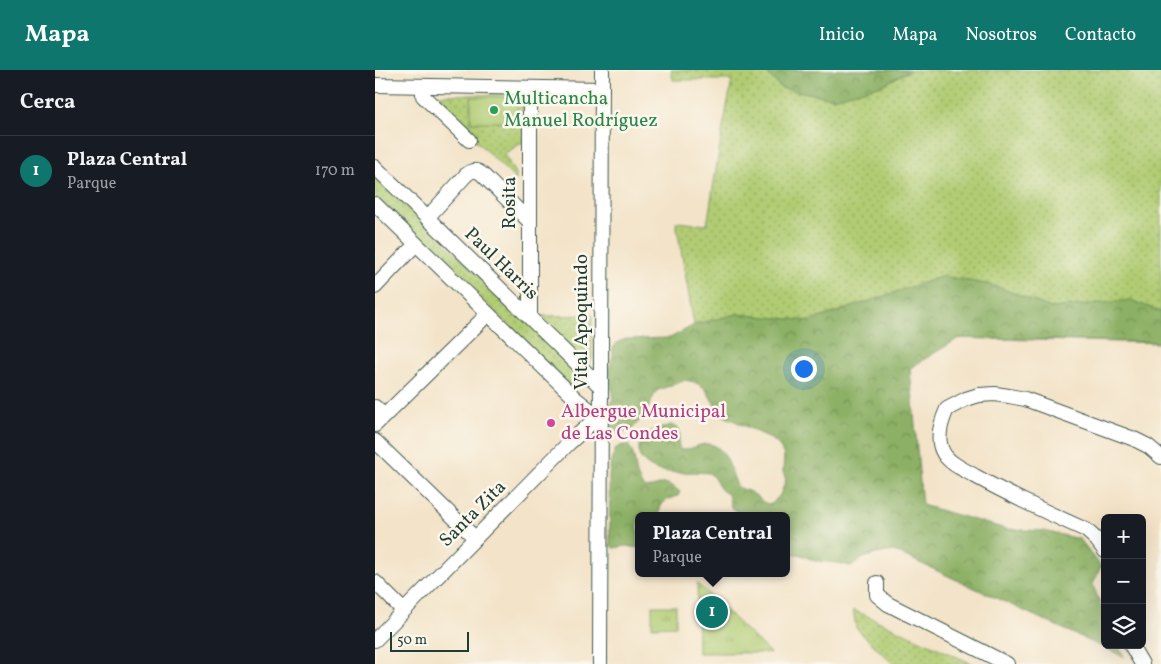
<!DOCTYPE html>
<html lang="es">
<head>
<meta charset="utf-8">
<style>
  :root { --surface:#171b24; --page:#20242c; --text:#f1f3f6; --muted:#9ea1a6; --line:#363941; --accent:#0f766e }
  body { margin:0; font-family:Vollkorn,serif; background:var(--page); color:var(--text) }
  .controls { position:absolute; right:15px; bottom:15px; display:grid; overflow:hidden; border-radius:8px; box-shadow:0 5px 20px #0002 }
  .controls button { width:45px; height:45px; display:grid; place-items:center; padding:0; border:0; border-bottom:1px solid var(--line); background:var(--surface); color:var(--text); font:25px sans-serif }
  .scale { position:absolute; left:15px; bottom:12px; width:79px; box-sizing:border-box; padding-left:5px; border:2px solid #1f3d34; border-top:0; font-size:14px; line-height:18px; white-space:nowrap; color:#1f3d34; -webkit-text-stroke:4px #fbf7ec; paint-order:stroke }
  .you { position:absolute; left:428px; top:298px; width:18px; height:18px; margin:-12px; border:4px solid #fff; border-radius:50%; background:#1a73e8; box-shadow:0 0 0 8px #1a73e833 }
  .badge { display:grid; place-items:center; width:32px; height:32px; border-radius:50%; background:var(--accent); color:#fff; font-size:16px; font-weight:700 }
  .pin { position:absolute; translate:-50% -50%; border:2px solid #fff; box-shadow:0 1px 5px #0006 }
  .popup { position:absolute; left:260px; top:442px; width:155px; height:65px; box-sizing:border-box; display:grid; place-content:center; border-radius:8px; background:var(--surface); filter:drop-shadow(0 1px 4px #0005); font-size:16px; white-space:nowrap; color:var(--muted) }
  .popup b { font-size:19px; color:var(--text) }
  .popup::after { content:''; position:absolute; left:50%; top:100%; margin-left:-10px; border:10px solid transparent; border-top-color:var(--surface) }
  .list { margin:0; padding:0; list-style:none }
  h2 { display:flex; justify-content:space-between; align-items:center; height:65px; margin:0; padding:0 20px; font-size:21px }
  h2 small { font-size:16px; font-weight:400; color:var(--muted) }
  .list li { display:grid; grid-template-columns:32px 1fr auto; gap:15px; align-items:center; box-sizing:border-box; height:70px; padding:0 20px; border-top:1px solid var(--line) }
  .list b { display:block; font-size:19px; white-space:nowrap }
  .list p { margin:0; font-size:16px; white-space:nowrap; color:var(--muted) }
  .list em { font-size:16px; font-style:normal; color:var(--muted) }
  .icon { flex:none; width:28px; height:28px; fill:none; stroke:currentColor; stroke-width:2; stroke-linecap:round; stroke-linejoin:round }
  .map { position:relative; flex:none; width:786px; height:594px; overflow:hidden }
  header { display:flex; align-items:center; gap:30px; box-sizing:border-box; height:70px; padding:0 25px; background:var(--accent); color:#fff }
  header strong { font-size:24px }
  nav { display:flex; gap:28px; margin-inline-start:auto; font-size:18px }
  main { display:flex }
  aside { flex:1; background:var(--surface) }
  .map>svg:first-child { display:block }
  .grass { fill:url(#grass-dots); stroke:#688454 }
  .forest { fill:url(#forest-crowns); stroke:#56764c }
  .park { fill:url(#park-tufts); stroke:#688454 }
  .garden { fill:#b1cc73; stroke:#688454 }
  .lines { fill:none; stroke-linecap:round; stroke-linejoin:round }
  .minor-casing { stroke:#3f564a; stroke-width:16 }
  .minor { stroke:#fff; stroke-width:14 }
  .leisure-dot { fill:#2e9e5b; stroke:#fbf7ec; stroke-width:2 }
  .hotel-dot { fill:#d1479c; stroke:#fbf7ec; stroke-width:2 }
  .labels { text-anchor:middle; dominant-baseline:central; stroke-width:5; stroke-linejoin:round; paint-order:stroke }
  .leisure-label { font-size:19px; fill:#27864d; stroke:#fbf7ec; text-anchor:start }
  .street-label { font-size:19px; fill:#1f3d34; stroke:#fbf7ec }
  .hotel-label { font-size:19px; fill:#b23c85; stroke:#fbf7ec; text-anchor:start }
</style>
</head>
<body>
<header>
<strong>Mapa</strong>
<nav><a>Inicio</a><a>Mapa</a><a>Nosotros</a><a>Contacto</a></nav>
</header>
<main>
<aside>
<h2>Cerca<small></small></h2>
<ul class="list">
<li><span class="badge">1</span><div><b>Plaza Central</b><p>Parque</p></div><em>170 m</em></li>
</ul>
</aside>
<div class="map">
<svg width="786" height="594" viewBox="0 0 786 594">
  <defs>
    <pattern id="grass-dots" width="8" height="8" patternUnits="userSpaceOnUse" patternTransform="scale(1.25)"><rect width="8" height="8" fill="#b1cc73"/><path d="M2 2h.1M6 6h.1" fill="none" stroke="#8fa75f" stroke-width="1.8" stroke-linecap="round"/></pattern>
    <pattern id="forest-crowns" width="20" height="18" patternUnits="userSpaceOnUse" patternTransform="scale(1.25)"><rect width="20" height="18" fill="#8cb065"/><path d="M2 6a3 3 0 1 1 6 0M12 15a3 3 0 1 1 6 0" fill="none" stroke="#729054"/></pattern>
    <pattern id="park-tufts" width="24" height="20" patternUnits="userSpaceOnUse" patternTransform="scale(1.25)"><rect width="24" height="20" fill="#b1cc73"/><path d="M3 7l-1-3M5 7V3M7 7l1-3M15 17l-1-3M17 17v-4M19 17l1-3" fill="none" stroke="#8fa75f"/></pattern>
  </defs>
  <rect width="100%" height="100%" fill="#fbf7ec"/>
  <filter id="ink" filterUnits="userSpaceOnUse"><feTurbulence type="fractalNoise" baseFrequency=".02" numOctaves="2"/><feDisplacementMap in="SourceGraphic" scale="10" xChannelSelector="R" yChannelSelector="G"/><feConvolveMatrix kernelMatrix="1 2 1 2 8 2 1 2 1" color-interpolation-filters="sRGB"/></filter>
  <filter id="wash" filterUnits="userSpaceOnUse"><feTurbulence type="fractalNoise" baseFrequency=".0096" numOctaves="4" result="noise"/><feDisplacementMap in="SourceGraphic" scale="20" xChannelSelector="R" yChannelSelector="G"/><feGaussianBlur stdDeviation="1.12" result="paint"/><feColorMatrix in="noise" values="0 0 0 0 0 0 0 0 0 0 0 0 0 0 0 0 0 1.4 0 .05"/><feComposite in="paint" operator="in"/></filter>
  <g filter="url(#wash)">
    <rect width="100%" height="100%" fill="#f3e3c8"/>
    <g class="grass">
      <path d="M296,0H786V273L532,267L321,266L301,152L332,155L347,63L357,10H298Z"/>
      <path d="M148,24V72L129,84L141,105V110L55,25Z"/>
      <path d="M0,105L207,306L196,317L0,126Z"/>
      <path d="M217,245V289L212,294L167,246Z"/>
      <path d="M478,540L490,545L598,594H518L481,558Z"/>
    </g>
    <g class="forest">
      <path d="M389,0H535L508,15L458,28L406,18Z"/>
      <path d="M568,206L621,216L676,238L756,230L786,242V276L781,272L584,268L535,298L547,435L631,459L669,461L705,469L726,496L718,515L730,546V575H743L749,587L519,481L500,484L488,488L482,493L475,496L463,493L440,491L424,484H411V446H363V442L356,437L353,424C341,419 344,411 334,403C311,400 278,410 264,385V375L275,362L296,355L304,359C307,367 300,373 306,380C315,380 322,375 330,374C351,372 356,402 362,416C366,419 372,420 377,423C385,427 387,435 397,434L405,425L411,410L408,402L409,385L403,374L393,367L345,344L330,318L319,312L310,310L281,321L270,345L255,361L243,362L238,360L232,344L233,339L238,328L234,298L238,286V278L243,272L251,269L295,268L321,254L362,244L435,251Z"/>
      <path d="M248,375H253C263,386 257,402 268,417C283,421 286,404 305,422L303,426C293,428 282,434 285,446H263V478L251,476L239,478L236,476L235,472L234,407L236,391L241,378Z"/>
    </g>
    <g class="park">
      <path d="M322,513L395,583H323Z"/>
      <path d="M277,536H301V556L277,557Z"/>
    </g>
    <rect class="garden" x="96" y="27" width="46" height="25"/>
  </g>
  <g filter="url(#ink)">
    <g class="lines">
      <g class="minor-casing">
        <g id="minor">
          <path d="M0,15L227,19"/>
          <path d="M48,16V26L94,70"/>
          <path d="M0,97L226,317"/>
          <path d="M0,134L201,329L225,348L215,354L194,373L0,570"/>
          <path d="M52,148L91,105C97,100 101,99 108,105L154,151"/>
          <path d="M0,217L41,174"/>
          <path d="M155,247V18"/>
          <path d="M0,337L9,346"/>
          <path d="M0,355L113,244"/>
          <path d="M0,371L100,468"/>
          <path d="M730,481L721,469L711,460C673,443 636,426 600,406C590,400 575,394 569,384C560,370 566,352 572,339L591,329L604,325L620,324L634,326L650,329L759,369L773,376L786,387"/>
          <path d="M0,512L28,540"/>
          <path d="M502,513V525L513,534L632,594"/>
          <path d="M756,575L767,594"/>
          <path d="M225,594L227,0"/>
        </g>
      </g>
      <use href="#minor" class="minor"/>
    </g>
  </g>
  <circle class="leisure-dot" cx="119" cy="40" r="5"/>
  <circle class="hotel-dot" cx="176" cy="353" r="5"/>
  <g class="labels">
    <g class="leisure-label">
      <text x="129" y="29">Multicancha<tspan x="129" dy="22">Manuel Rodríguez</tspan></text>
    </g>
    <g class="street-label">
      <text transform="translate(135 133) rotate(-90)">Rosita</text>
      <text transform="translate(126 194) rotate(44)">Paul Harris</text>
      <text transform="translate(207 252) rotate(-90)">Vital Apoquindo</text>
      <text transform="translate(98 444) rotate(-45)">Santa Zita</text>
    </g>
    <g class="hotel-label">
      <text x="186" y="342">Albergue Municipal<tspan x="186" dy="22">de Las Condes</tspan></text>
    </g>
  </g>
</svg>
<div class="controls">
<button>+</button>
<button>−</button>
<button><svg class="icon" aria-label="layers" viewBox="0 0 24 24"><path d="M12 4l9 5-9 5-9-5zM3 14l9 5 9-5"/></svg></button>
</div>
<div class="scale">50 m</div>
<div class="you"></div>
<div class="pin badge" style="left:337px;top:542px">1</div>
<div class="popup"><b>Plaza Central</b>Parque</div>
</div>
</main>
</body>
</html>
